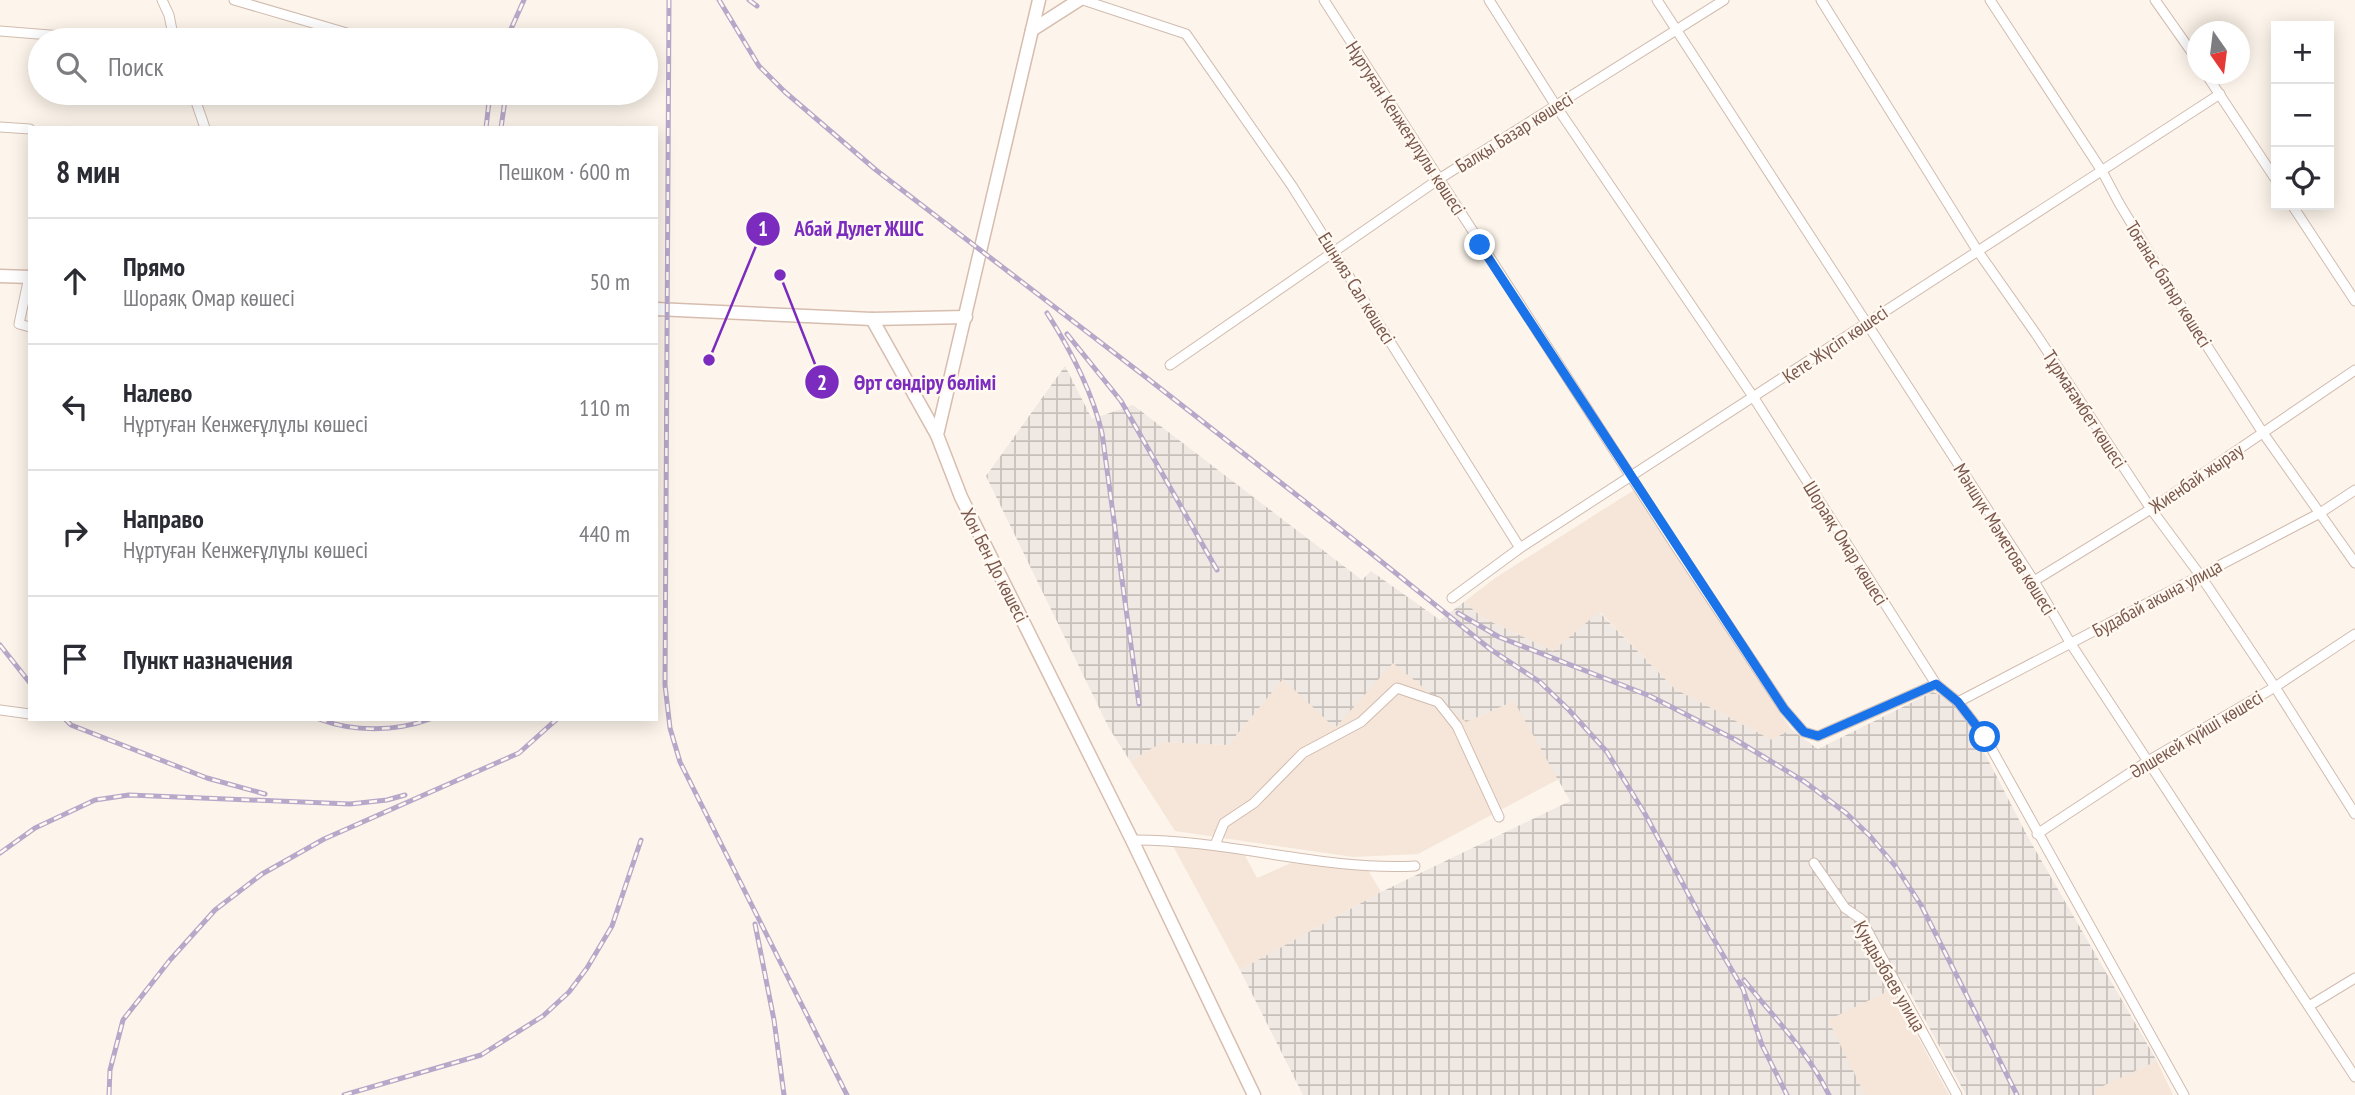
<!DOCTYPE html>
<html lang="ru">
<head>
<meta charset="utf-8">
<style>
  :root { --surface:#fff; --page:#f2f2f3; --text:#2b2b33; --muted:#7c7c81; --line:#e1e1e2 }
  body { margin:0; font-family:"PT Sans Narrow",sans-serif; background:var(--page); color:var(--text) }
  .controls { position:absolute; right:21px; top:21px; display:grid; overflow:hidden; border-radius:0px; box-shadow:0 4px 18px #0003 }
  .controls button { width:63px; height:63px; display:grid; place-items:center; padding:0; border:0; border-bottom:2px solid var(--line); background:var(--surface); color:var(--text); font:35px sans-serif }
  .compass { position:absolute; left:2187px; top:21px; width:63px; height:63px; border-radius:50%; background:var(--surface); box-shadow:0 4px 18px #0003; rotate:166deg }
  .stop { position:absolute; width:21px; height:21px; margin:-16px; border:5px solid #1a73e8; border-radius:50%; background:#fff }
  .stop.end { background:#1a73e8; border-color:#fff; box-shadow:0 2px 7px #0008 }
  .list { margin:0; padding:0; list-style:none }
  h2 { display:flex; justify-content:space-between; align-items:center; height:91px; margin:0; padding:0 28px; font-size:30px }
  h2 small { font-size:23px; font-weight:400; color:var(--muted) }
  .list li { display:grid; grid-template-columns:46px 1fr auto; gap:21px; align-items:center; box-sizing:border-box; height:126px; padding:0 28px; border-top:2px solid var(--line) }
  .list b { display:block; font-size:26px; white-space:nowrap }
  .list p { margin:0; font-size:23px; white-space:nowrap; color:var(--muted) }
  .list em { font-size:23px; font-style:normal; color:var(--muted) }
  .icon { flex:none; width:38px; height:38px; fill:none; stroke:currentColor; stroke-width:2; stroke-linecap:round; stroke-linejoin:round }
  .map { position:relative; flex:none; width:2355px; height:1095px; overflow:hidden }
  .search { position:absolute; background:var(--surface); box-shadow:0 4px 18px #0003; left:28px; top:28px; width:630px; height:77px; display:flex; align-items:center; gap:18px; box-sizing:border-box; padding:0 24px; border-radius:38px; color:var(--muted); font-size:26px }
  .panel { position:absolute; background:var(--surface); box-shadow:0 4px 18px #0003; left:28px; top:126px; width:630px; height:595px; border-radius:0px }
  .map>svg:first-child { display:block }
  .residential { fill:#f5e6d9 }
  .industrial { fill:url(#industrial-grid) }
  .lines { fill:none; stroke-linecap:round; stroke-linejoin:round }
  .street-casing { stroke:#d1bbaf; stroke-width:11 }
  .secondary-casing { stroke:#d7bdaf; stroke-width:15 }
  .street { stroke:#fff; stroke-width:9 }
  .secondary { stroke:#fff; stroke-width:12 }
  .rail-casing { stroke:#b7a7c9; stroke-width:5 }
  .rail { stroke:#fff9f2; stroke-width:2.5; stroke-dasharray:8; stroke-linecap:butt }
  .route { stroke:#1a73e8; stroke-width:9 }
  .labels { text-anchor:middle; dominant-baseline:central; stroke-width:5; stroke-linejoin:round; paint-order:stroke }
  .street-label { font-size:19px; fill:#7b584c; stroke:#fff9f2 }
  .leader { fill:none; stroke:#7b2cbf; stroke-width:2.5 }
  .callout-dot { fill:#7b2cbf; stroke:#fff9f2; stroke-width:2.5 }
  .mark-label { font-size:21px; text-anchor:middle; font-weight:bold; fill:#fff }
  .callout-label { font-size:21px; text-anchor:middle; font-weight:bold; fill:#7b2cbf; stroke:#fff9f2; stroke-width:5; stroke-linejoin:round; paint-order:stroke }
</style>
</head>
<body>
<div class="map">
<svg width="2355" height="1095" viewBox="0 0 2355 1095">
  <defs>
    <pattern id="industrial-grid" width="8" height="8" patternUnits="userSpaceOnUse" patternTransform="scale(1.75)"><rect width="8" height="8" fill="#efe8e3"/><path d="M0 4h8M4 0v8" fill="none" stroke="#c7bfba"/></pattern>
  </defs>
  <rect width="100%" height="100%" fill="#fdf5eb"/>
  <g class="residential">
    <path d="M1634,490L1791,729L1772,740L1675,689L1600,612L1553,651L1483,618L1464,602L1495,578Z"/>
    <path d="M1393,662L1466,722L1514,701L1559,779L1418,854L1353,857L1175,831L1130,761L1163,742L1228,745L1283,679L1335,727Z"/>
    <path d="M1173,846L1243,852L1257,878L1291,863L1368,870L1381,892L1240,970Z"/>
    <path d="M1892,989L1949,1095H1865L1827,1020Z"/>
    <path d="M2157,1061L2173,1095H2096L2093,1090Z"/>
  </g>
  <path class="industrial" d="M1065,366L1092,419L1133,405L1362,580L1371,571L1440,620L1464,602L1483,618L1553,651L1599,612L1675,689L1772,740L1791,729L1818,749L1933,692L1958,702L2029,839L2157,1061L2094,1090L2096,1095H1966L1905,983L1828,1020L1865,1095H1303L1240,970L1381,892L1570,801L1514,701L1466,722L1393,663L1335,728L1283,679L1228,745L1163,742L1130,761L1109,728L986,476Z"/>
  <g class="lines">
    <g class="street-casing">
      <g id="street">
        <path d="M162,0L169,15L174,40"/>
        <path d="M234,0L347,33"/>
        <path d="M1083,0L1186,34L1292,186L1520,548"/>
        <path d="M1324,0L1675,545L1784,709L1804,732L1818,736L1936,684"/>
        <path d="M1489,0L1556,106L1754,398L1936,684L1958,702L1985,737L2184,1095"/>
        <path d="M1657,0L2034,581L2071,644L2355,1077"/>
        <path d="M1821,0L1977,250L2036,334L2151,509L2200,575L2275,687L2355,814"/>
        <path d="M1990,0L2102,171L2119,203L2178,301L2263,433L2355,563"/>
        <path d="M2155,0L2198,61"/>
        <path d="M0,31L112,40"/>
        <path d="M2206,74L2276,180"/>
        <path d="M193,93L205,128"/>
        <path d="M0,127L30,129"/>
        <path d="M2292,205L2355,301"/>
        <path d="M29,277L19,324L30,327"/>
        <path d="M1170,365L1439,179L1724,0"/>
        <path d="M2034,581L2151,509L2355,370"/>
        <path d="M1452,598L1520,548L2220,94"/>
        <path d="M1958,702L2320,513L2355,490"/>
        <path d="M0,710L30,714"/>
        <path d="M2037,834L2148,761L2275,687L2355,634"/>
        <path d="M1132,840C1228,839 1320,871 1415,866"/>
        <path d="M1215,845L1224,823L1254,803L1303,753L1361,722L1397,688L1438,702L1457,726L1499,817"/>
        <path d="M1814,863L1845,908L1861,919L1957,1095"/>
        <path d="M2309,1006L2355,978"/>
      </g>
    </g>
    <g class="secondary-casing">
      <g id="secondary">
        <path d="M1039,0L937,435L961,497L1132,840L1254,1095"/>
        <path d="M1032,30L1079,0"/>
        <path d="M0,276L30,277"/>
        <path d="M656,309L872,319L966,317"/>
        <path d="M872,319L937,435"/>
      </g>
    </g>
    <use href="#street" class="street"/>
    <use href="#secondary" class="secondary"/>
    <g class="rail-casing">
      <g id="rail">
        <path d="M669,0L665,685L670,728L680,762L847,1095"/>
        <path d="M719,0L759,66L785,92L876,170L1147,378L1372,554L1490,649L1540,682L1569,710L1607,752L1645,814L1703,921L1743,989L1762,1045L1787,1095"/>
        <path d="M749,0L757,6"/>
        <path d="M506,40L524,0"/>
        <path d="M486,128L490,93"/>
        <path d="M501,128L506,93"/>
        <path d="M1047,313C1070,349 1092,391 1102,433L1139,704"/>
        <path d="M1067,334L1121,401L1217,570"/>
        <path d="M1458,613L1499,637L1650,696L1736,740L1805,782L1846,813L1870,836L1896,867L1921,905L2017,1095"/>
        <path d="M0,645L30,683"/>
        <path d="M65,719L71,725L207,778L265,794"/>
        <path d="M319,719C353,732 395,732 430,719"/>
        <path d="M0,853L35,828L95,800L129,795L350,804L387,800L405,795"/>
        <path d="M755,924L774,1020L784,1095"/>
        <path d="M1744,980C1774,1018 1808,1051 1829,1095"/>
        <path d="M109,1095L110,1070L123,1020L170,960L215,910L262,874L324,839L519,753L557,719"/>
        <path d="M344,1095L481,1055L543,1016L569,992L587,968L612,926L641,840"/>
      </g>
    </g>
    <use href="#rail" class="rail"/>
  </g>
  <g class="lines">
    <path class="route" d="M1480,245L1784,709L1804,732L1818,736L1936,684L1958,702L1985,737"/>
  </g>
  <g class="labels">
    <g class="street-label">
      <text transform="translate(1406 128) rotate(57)">Нұртуған Кенжеғұлұлы көшесі</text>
      <text transform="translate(1514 132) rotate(-32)">Балқы Базар көшесі</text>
      <text transform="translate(2169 284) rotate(58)">Тоғанас батыр көшесі</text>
      <text transform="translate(1357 288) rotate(58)">Ешнияз Сал көшесі</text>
      <text transform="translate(1835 344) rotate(-34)">Кете Жүсіп көшесі</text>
      <text transform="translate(2085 409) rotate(57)">Тұрмағамбет көшесі</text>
      <text transform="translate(2196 478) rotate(-34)">Жиенбай жырау</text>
      <text transform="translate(2005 539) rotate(58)">Мәншүк Мәметова көшесі</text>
      <text transform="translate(1846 543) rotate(58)">Шораяқ Омар көшесі</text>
      <text transform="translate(995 565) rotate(63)">Хон Бен До көшесі</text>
      <text transform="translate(2157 598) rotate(-28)">Будабай акына улица</text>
      <text transform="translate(2196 734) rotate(-31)">Әлшекей күйші көшесі</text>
      <text transform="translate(1890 976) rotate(60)">Кундызбаев улица</text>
    </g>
  </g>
  <path class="leader" d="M709 360L763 229M780 275L822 382"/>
  <g class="callout-dot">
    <circle cx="709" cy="360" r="7"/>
    <circle cx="780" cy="275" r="7"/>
    <circle cx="763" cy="229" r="18"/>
    <circle cx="822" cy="382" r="18"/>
  </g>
  <g class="mark-label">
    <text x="763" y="236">1</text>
    <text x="822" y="390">2</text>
  </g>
  <g class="callout-label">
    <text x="859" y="236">Абай Дулет ЖШС</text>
    <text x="925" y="390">Өрт сөндіру бөлімі</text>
  </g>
</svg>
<div class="controls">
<button>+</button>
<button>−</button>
<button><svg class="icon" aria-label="locate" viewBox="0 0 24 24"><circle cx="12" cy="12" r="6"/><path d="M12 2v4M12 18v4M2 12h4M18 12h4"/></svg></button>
</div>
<svg class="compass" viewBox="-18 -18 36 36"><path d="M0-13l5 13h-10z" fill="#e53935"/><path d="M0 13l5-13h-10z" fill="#7c7c81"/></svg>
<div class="stop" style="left:1985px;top:737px"></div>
<div class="stop end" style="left:1480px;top:245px"></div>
<div class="search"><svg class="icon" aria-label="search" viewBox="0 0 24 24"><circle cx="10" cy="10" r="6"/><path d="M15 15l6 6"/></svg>Поиск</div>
<section class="panel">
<h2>8 мин<small>Пешком · 600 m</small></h2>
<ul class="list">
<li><svg class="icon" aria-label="ahead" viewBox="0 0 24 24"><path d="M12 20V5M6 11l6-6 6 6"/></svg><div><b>Прямо</b><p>Шораяқ Омар көшесі</p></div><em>50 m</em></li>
<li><svg class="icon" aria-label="left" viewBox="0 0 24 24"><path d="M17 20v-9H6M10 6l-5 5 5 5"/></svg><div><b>Налево</b><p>Нұртуған Кенжеғұлұлы көшесі</p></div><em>110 m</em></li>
<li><svg class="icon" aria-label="right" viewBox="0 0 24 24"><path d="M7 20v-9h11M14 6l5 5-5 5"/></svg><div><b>Направо</b><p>Нұртуған Кенжеғұлұлы көшесі</p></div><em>440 m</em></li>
<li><svg class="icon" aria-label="arrive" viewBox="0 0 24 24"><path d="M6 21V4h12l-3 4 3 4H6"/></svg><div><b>Пункт назначения</b></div></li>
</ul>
</section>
</div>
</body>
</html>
